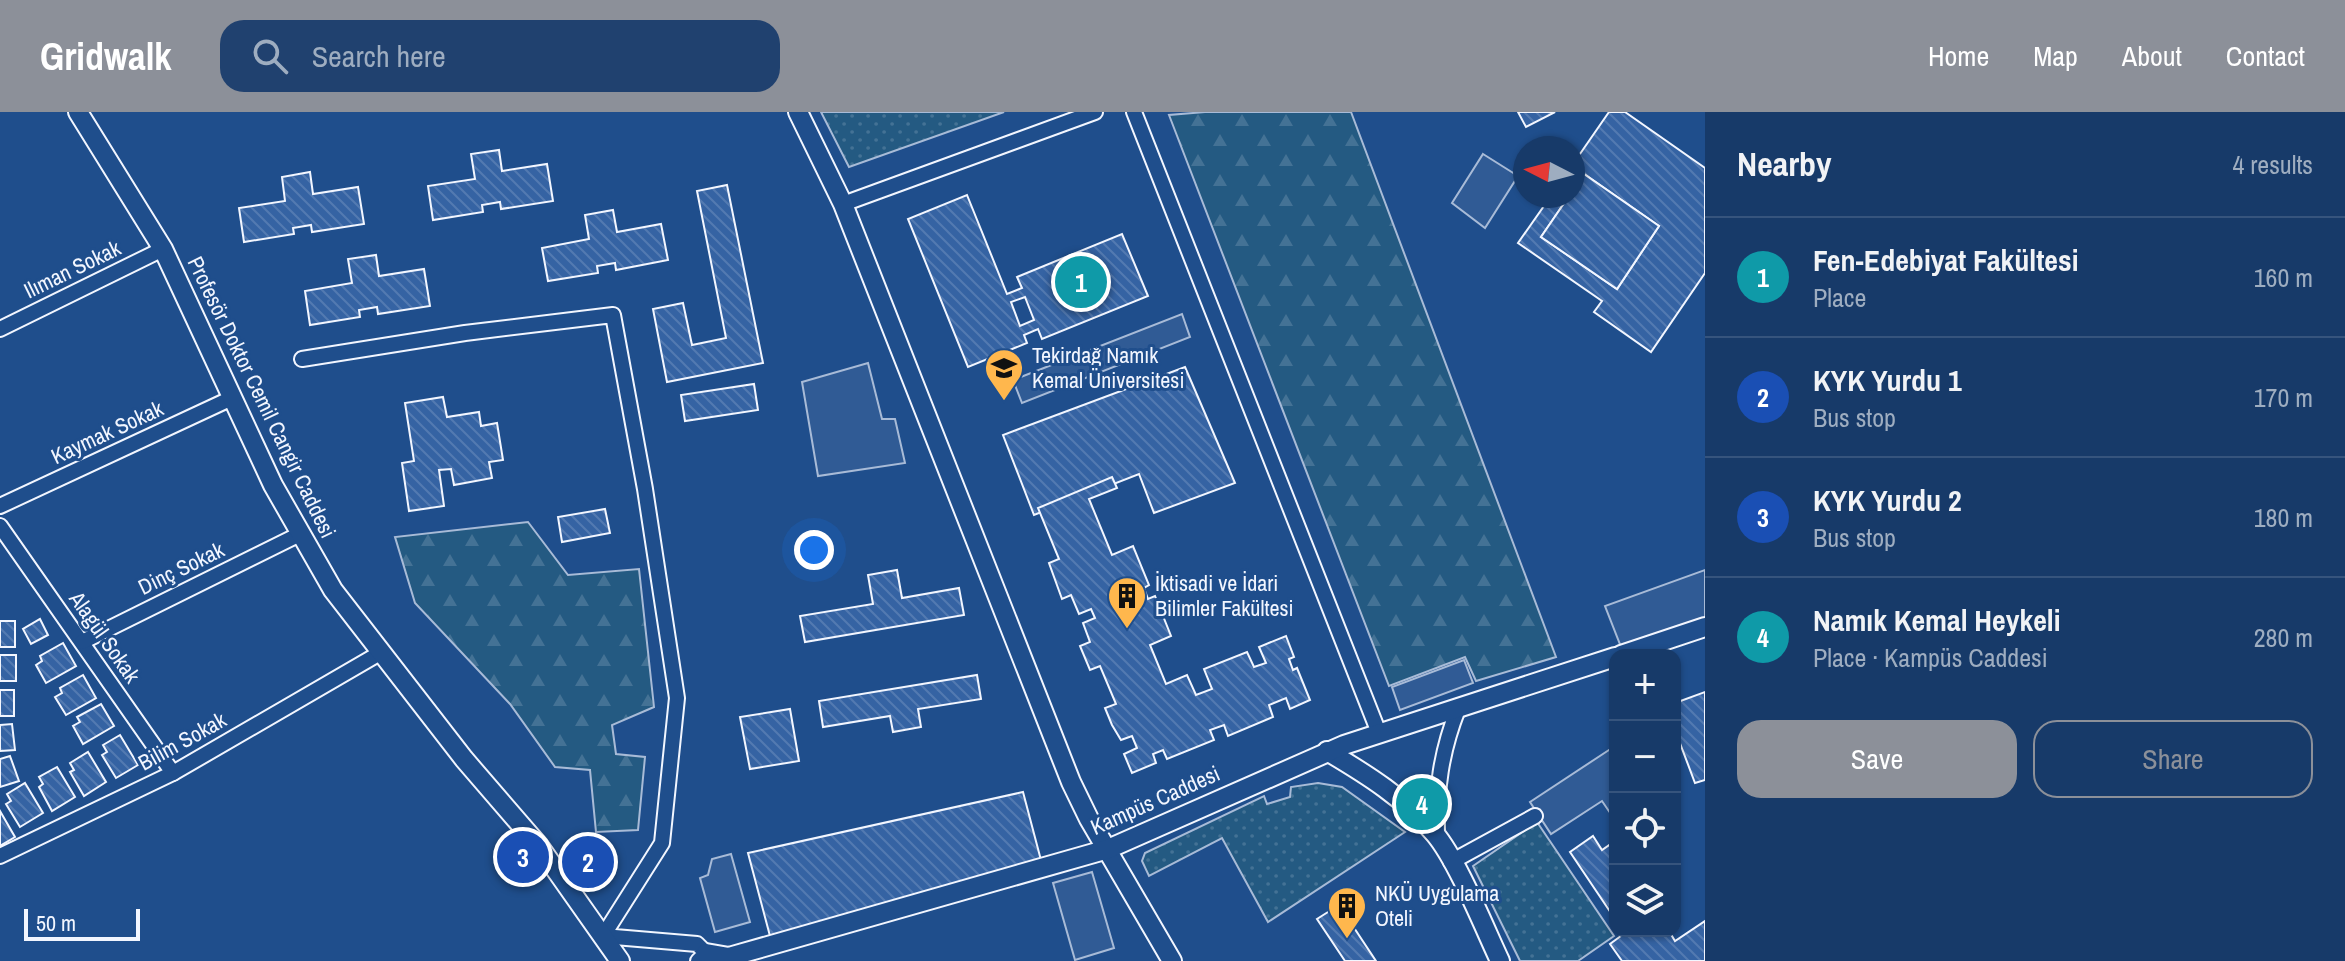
<!DOCTYPE html>
<html lang="en">
<head>
<meta charset="utf-8">
<style>
  :root { --surface:#173a69; --page:#20416f; --text:#f1f3f6; --muted:#9eadc0; --line:#36547d; --accent:#8c9099 }
  body { margin:0; font-family:"Archivo Narrow",sans-serif; background:var(--page); color:var(--text) }
  .controls { position:absolute; right:24px; bottom:24px; display:grid; overflow:hidden; border-radius:16px; box-shadow:0 2px 6px #0004 }
  .controls button { width:72px; height:72px; display:grid; place-items:center; padding:0; border:0; border-bottom:2px solid var(--line); background:var(--surface); color:var(--text); font:40px sans-serif }
  .compass { position:absolute; left:1513px; top:24px; width:72px; height:72px; border-radius:50%; background:var(--surface); box-shadow:0 2px 6px #0004; rotate:276deg }
  .scale { position:absolute; left:24px; bottom:20px; width:116px; box-sizing:border-box; padding-left:8px; border:4px solid #f2f6ff; border-top:0; font-size:22px; line-height:28px; white-space:nowrap; color:#f2f6ff; -webkit-text-stroke:6px #1f4e8c; paint-order:stroke }
  .you { position:absolute; left:814px; top:438px; width:28px; height:28px; margin:-20px; border:6px solid #fff; border-radius:50%; background:#1a73e8; box-shadow:0 0 0 12px #1a73e833 }
  .badge { display:grid; place-items:center; width:52px; height:52px; border-radius:50%; background:var(--accent); color:#fff; font-size:26px; font-weight:700 }
  .pin { position:absolute; translate:-50% -50%; border:4px solid #fff; box-shadow:0 2px 8px #0006 }
  .list { margin:0; padding:0; list-style:none }
  h2 { display:flex; justify-content:space-between; align-items:center; height:104px; margin:0; padding:0 32px; font-size:34px }
  h2 small { font-size:26px; font-weight:400; color:var(--muted) }
  .list li { display:grid; grid-template-columns:52px 1fr auto; gap:24px; align-items:center; box-sizing:border-box; height:120px; padding:0 32px; border-top:2px solid var(--line) }
  .list b { display:block; font-size:30px; white-space:nowrap }
  .list p { margin:0; font-size:26px; white-space:nowrap; color:var(--muted) }
  .list em { font-size:26px; font-style:normal; color:var(--muted) }
  .actions { display:flex; gap:16px; padding:24px 32px }
  .actions a { flex:1; padding:18px 0; border:2px solid var(--accent); border-radius:24px; text-align:center; font-size:28px; color:var(--accent) }
  .actions .main { background:var(--accent); color:#fff }
  .icon { flex:none; width:44px; height:44px; fill:none; stroke:currentColor; stroke-width:2; stroke-linecap:round; stroke-linejoin:round }
  .map { position:relative; flex:none; width:1705px; height:849px; overflow:hidden }
  header { display:flex; align-items:center; gap:48px; box-sizing:border-box; height:112px; padding:0 40px; background:var(--accent); color:#fff }
  header strong { font-size:38px }
  nav { display:flex; gap:44px; margin-inline-start:auto; font-size:28px }
  .search { width:560px; height:72px; background:var(--page); display:flex; align-items:center; gap:20px; box-sizing:border-box; padding:0 28px; border-radius:24px; color:var(--muted); font-size:30px }
  main { display:flex }
  aside { flex:1; background:var(--surface) }
  .map>svg:first-child { display:block }
  .grass { fill:url(#grass-dots); stroke:#a8bbd7; stroke-width:2 }
  .forest { fill:url(#forest-firs); stroke:#a8bbd7; stroke-width:2 }
  .parking { fill:#305b95; stroke:#a8bbd7; stroke-width:2 }
  .building { fill:url(#building-back-hatch); stroke:#f2f6ff; stroke-width:2; fill-rule:evenodd }
  .lines { fill:none; stroke-linecap:round; stroke-linejoin:round }
  .minor-casing { stroke:#f2f6ff; stroke-width:18 }
  .tertiary-casing { stroke:#f2f6ff; stroke-width:22 }
  .minor { stroke:#1f4e8c; stroke-width:14 }
  .tertiary { stroke:#1f4e8c; stroke-width:18 }
  .labels { text-anchor:middle; dominant-baseline:central; stroke-width:6; stroke-linejoin:round; paint-order:stroke }
  .street-label { font-size:22px; fill:#f2f6ff; stroke:#1f4e8c }
  .poi-label { font-size:22px; fill:#f2f6ff; stroke:#1f4e8c; text-anchor:start }
</style>
</head>
<body>
<header>
<strong>Gridwalk</strong>
<div class="search"><svg class="icon" aria-label="search" viewBox="0 0 24 24"><circle cx="10" cy="10" r="6"/><path d="M15 15l6 6"/></svg>Search here</div>
<nav><a>Home</a><a>Map</a><a>About</a><a>Contact</a></nav>
</header>
<main>
<div class="map">
<svg width="1705" height="849" viewBox="0 0 1705 849">
  <defs>
    <pattern id="grass-dots" width="8" height="8" patternUnits="userSpaceOnUse" patternTransform="scale(2)"><rect width="8" height="8" fill="#245a82"/><path d="M2 2h.1M6 6h.1" fill="none" stroke="#447295" stroke-width="1.8" stroke-linecap="round"/></pattern>
    <pattern id="forest-firs" width="22" height="20" patternUnits="userSpaceOnUse" patternTransform="scale(2)"><rect width="22" height="20" fill="#245a82"/><path d="M5 1l3.5 6h-7zM16 11l3.5 6h-7z" fill="#447295"/></pattern>
    <pattern id="building-back-hatch" width="6" height="6" patternUnits="userSpaceOnUse" patternTransform="scale(2)"><rect width="6" height="6" fill="#3563a3"/><path d="M-1 5l2 2M0 0l6 6M5-1l2 2" fill="none" stroke="#537ab1"/></pattern>
  </defs>
  <rect width="100%" height="100%" fill="#1f4e8c"/>
  <g class="grass">
    <path d="M821,0H1004L849,55Z"/>
    <path d="M1318,671L1342,675L1405,720L1268,810L1222,726L1149,764L1142,749L1145,741L1264,684L1267,692L1290,685L1291,675Z"/>
    <path d="M1537,710L1614,824L1578,849H1520L1473,754Z"/>
  </g>
  <g class="forest">
    <path d="M1205,0H1351L1556,545L1476,569L1465,545L1389,574L1169,3Z"/>
    <path d="M528,410L568,463L639,457L654,595L612,613L616,642L645,645L638,718L596,720L590,658L555,655L510,592L415,491L395,425Z"/>
  </g>
  <g class="parking">
    <path d="M1483,42L1518,64L1485,116L1452,91Z"/>
    <path d="M1182,202L1190,225L1022,291L1013,268Z"/>
    <path d="M868,251L882,307H895L905,351L818,364L802,270Z"/>
    <path d="M1705,458V513L1623,540L1605,494Z"/>
    <path d="M1464,548L1473,571L1400,598L1392,575Z"/>
    <path d="M1615,634V708L1602,689L1551,722L1530,690Z"/>
    <path d="M731,742L750,810L715,820L700,766L708,763L712,747Z"/>
    <path d="M1092,760L1114,836L1075,848L1053,771Z"/>
  </g>
  <g class="building">
    <path d="M1518,0H1555L1526,15Z"/>
    <path d="M1609,0H1625L1705,56V161L1651,240L1594,200L1602,189L1518,131L1551,84H1569L1541,125L1617,177L1659,114L1584,62L1573,78V52Z"/>
    <path d="M499,38L502,59L547,52L553,89L501,97L500,90L482,93L483,100L433,108L428,74L475,67L471,42Z"/>
    <path d="M310,60L313,82L358,75L364,112L312,120L311,113L293,116L294,122L244,130L239,96L285,89L282,65Z"/>
    <path d="M1584,62L1659,114L1617,177L1541,125L1569,84H1573Z"/>
    <path d="M727,73L763,251L667,270L653,197L683,191L692,233L726,226L697,79Z"/>
    <path d="M967,83L1007,182L1022,176L1017,165L1122,122L1148,184L1042,227L1038,217L1024,223L1027,231L968,255L908,107ZM1025,185L1034,208L1020,214L1011,190Z"/>
    <path d="M613,98L617,120L661,112L668,148L616,158L615,151L597,154L598,161L548,169L542,136L589,127L585,103Z"/>
    <path d="M376,143L379,164L424,157L430,194L378,202L377,195L359,198L360,205L310,213L305,179L352,171L348,147Z"/>
    <path d="M1185,255L1235,371L1154,401L1139,362L1034,403L1003,323Z"/>
    <path d="M754,272L758,298L685,309L681,283Z"/>
    <path d="M443,285L447,305L479,300L481,314L497,311L503,348L489,350L492,366L454,373L451,357L439,358L444,394L409,399L402,351L414,349L405,291Z"/>
    <path d="M1112,365L1117,376L1089,387L1112,443L1133,434L1149,473L1144,476L1148,487L1155,484L1171,524L1150,533L1166,572L1187,563L1196,583L1212,577L1204,557L1247,540L1254,555L1266,551L1259,535L1286,524L1294,545L1289,547L1293,558L1297,556L1310,588L1290,597L1286,586L1269,593L1273,605L1228,624L1224,613L1210,618L1214,628L1167,647L1163,638L1153,642L1156,651L1132,661L1124,642L1137,636L1132,624L1121,628L1112,613L1105,596L1116,592L1100,554L1090,558L1080,534L1090,530L1083,511L1095,506L1091,497L1079,502L1071,483L1062,487L1049,451L1059,447L1038,396Z"/>
    <path d="M605,397L610,421L562,430L558,405Z"/>
    <path d="M897,458L902,486L959,476L964,503L805,530L800,504L873,492L868,463Z"/>
    <path d="M40,507L48,523L31,532L23,517Z"/>
    <rect x="0" y="509" width="15" height="26"/>
    <path d="M63,531L76,554L46,571L36,553L42,549L40,544Z"/>
    <rect x="0" y="543" width="16" height="26"/>
    <path d="M83,563L96,586L66,603L55,585L62,581L60,576Z"/>
    <path d="M977,563L981,587L918,597L921,615L893,620L890,604L823,615L819,589Z"/>
    <rect x="0" y="578" width="14" height="26"/>
    <path d="M1705,580V668L1695,671L1675,618V591Z"/>
    <path d="M101,592L114,614L83,632L73,614L80,610L77,605Z"/>
    <path d="M790,597L799,649L750,657L740,605Z"/>
    <path d="M12,612L15,638L0,639V613Z"/>
    <path d="M120,623L138,653L116,666L102,643L107,640L103,633Z"/>
    <path d="M88,640L106,670L84,684L70,660L74,658L70,651Z"/>
    <path d="M10,644L19,669L0,675V647Z"/>
    <path d="M57,655L75,685L52,699L39,675L43,672L39,665Z"/>
    <path d="M25,671L43,701L20,715L6,692L11,689L7,682Z"/>
    <path d="M1023,680L1042,752L770,824L748,741Z"/>
    <path d="M0,699L15,725L0,734Z"/>
    <path d="M1593,724L1602,738L1615,729V807L1570,740Z"/>
    <path d="M1339,793L1376,849H1345L1317,807Z"/>
    <path d="M1705,809V849H1622L1610,832L1625,821L1623,819H1669L1675,829Z"/>
  </g>
  <g class="lines">
    <g class="minor-casing">
      <g id="minor">
        <path d="M1134,0L1379,621"/>
        <path d="M843,92L1095,0"/>
        <path d="M0,217L163,137"/>
        <path d="M302,247L465,221L613,203L645,377L677,586L662,731L603,824L697,832L706,841L698,849"/>
        <path d="M0,394L232,286"/>
        <path d="M0,414L173,661"/>
        <path d="M82,530L300,422"/>
        <path d="M1437,724C1436,678 1441,640 1458,597"/>
        <path d="M0,744L173,661L380,541"/>
        <path d="M1451,750L1535,704"/>
      </g>
    </g>
    <g class="tertiary-casing">
      <g id="tertiary">
        <path d="M78,0L163,137L273,373L333,478L464,647L539,734L620,849"/>
        <path d="M798,0L843,92L1071,670L1089,707L1172,849"/>
        <path d="M1621,543L1705,515"/>
        <path d="M1327,639C1366,662 1406,687 1435,722C1457,748 1484,815 1500,849"/>
        <path d="M706,841L729,845L1108,737L1344,633L1615,545"/>
      </g>
    </g>
    <use href="#minor" class="minor"/>
    <use href="#tertiary" class="tertiary"/>
  </g>
  <defs>
    <g id="university-pin" transform="scale(2)"><path d="M0 17L-7.5 6A9.5 9.5 0 1 1 7.5 6Z" fill="#ffb74d" stroke="#1f4e8c"/><path d="M0-5L7-2L0 1L-7-2ZM-4 1L0 2.5L4 1V4Q0 6-4 4Z" fill="#111"/></g>
    <g id="building-pin" transform="scale(2)"><path d="M0 17L-7.5 6A9.5 9.5 0 1 1 7.5 6Z" fill="#ffb74d" stroke="#1f4e8c"/><path d="M-4-6H4V6H1V3H-1V6H-4ZM-2.5-4.3h1.7v1.8h-1.7ZM.8-4.3h1.7v1.8H.8ZM-2.5-1h1.7V.8h-1.7ZM.8-1h1.7V.8H.8Z" fill="#111"/></g>
  </defs>
  <g fill-rule="evenodd">
    <use href="#university-pin" x="1004" y="256"/>
    <use href="#building-pin" x="1127" y="484"/>
    <use href="#building-pin" x="1347" y="794"/>
  </g>
  <g class="labels">
    <g class="street-label">
      <text transform="translate(72 157) rotate(-26)">Ilıman Sokak</text>
      <text transform="translate(262 285) rotate(64)">Profesör Doktor Cemil Cangir Caddesi</text>
      <text transform="translate(107 320) rotate(-25)">Kaymak Sokak</text>
      <text transform="translate(181 456) rotate(-26)">Dinç Sokak</text>
      <text transform="translate(105 525) rotate(55)">Alagül Sokak</text>
      <text transform="translate(182 629) rotate(-29)">Bilim Sokak</text>
      <text transform="translate(1155 688) rotate(-24)">Kampüs Caddesi</text>
    </g>
    <g class="poi-label">
      <text x="1032" y="243">Tekirdağ Namık<tspan x="1032" dy="25">Kemal Üniversitesi</tspan></text>
      <text x="1155" y="471">İktisadi ve İdari<tspan x="1155" dy="25">Bilimler Fakültesi</tspan></text>
      <text x="1375" y="781">NKÜ Uygulama<tspan x="1375" dy="25">Oteli</tspan></text>
    </g>
  </g>
</svg>
<div class="controls">
<button>+</button>
<button>−</button>
<button><svg class="icon" aria-label="locate" viewBox="0 0 24 24"><circle cx="12" cy="12" r="6"/><path d="M12 2v4M12 18v4M2 12h4M18 12h4"/></svg></button>
<button><svg class="icon" aria-label="layers" viewBox="0 0 24 24"><path d="M12 4l9 5-9 5-9-5zM3 14l9 5 9-5"/></svg></button>
</div>
<svg class="compass" viewBox="-18 -18 36 36"><path d="M0-13l5 13h-10z" fill="#e53935"/><path d="M0 13l5-13h-10z" fill="#9eadc0"/></svg>
<div class="scale">50 m</div>
<div class="you"></div>
<div class="pin badge" style="left:1081px;top:170px;background:#0f9aa8">1</div>
<div class="pin badge" style="left:588px;top:750px;background:#1a4fb4">2</div>
<div class="pin badge" style="left:523px;top:745px;background:#1a4fb4">3</div>
<div class="pin badge" style="left:1422px;top:692px;background:#0f9aa8">4</div>
</div>
<aside>
<h2>Nearby<small>4 results</small></h2>
<ul class="list">
<li><span class="badge" style="background:#0f9aa8">1</span><div><b>Fen-Edebiyat Fakültesi</b><p>Place</p></div><em>160 m</em></li>
<li><span class="badge" style="background:#1a4fb4">2</span><div><b>KYK Yurdu 1</b><p>Bus stop</p></div><em>170 m</em></li>
<li><span class="badge" style="background:#1a4fb4">3</span><div><b>KYK Yurdu 2</b><p>Bus stop</p></div><em>180 m</em></li>
<li><span class="badge" style="background:#0f9aa8">4</span><div><b>Namık Kemal Heykeli</b><p>Place · Kampüs Caddesi</p></div><em>280 m</em></li>
</ul>
<div class="actions"><a class="main">Save</a><a>Share</a></div>
</aside>
</main>
</body>
</html>
